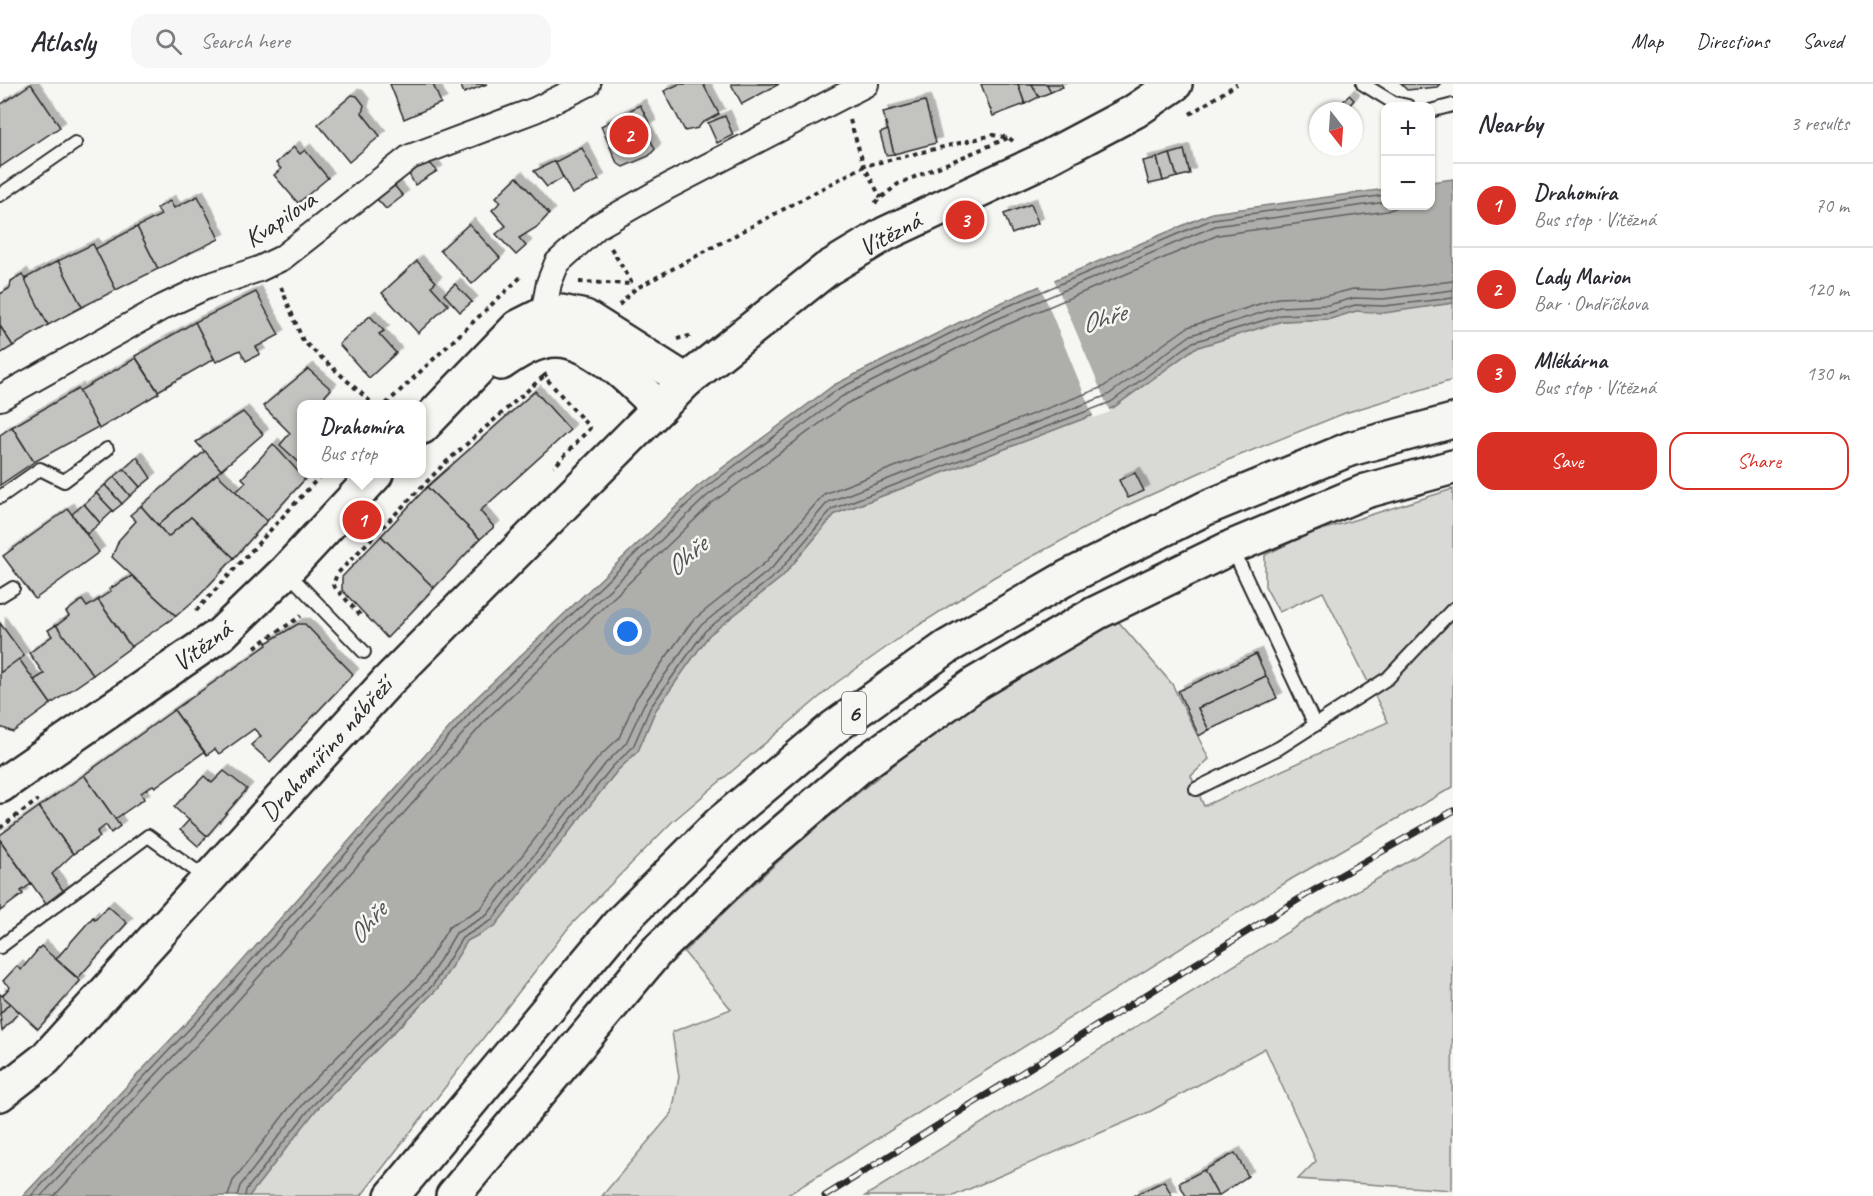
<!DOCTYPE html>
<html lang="en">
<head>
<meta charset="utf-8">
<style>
  :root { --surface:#fff; --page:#f7f7f7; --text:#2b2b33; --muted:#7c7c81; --line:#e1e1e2; --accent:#d93025 }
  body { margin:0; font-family:Caveat,sans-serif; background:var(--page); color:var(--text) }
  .controls { position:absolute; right:18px; top:18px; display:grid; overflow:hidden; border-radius:12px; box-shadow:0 2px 4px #0004 }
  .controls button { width:54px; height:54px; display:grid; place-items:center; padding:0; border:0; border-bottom:2px solid var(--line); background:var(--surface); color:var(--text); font:30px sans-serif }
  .compass { position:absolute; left:1309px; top:18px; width:54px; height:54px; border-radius:50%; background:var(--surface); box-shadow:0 2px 4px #0004; rotate:163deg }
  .you { position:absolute; left:628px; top:548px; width:21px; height:21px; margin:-15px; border:4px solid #fff; border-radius:50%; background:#1a73e8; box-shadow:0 0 0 9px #1a73e833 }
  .badge { display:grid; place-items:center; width:39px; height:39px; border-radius:50%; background:var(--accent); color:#fff; font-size:20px; font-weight:700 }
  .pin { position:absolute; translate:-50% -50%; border:3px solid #fff; box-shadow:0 2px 6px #0006 }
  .popup { position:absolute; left:297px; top:316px; width:129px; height:78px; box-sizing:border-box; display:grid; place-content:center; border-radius:12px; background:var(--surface); filter:drop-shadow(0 2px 4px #0005); font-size:20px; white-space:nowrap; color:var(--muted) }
  .popup b { font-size:22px; color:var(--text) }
  .popup::after { content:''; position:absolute; left:50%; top:100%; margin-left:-12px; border:12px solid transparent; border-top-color:var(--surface) }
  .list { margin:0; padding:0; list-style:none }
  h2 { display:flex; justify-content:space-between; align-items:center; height:78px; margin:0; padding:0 24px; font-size:26px }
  h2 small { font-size:20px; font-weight:400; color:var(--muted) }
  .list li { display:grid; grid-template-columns:39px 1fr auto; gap:18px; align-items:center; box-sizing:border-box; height:84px; padding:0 24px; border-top:2px solid var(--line) }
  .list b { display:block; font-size:22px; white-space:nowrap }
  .list p { margin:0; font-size:20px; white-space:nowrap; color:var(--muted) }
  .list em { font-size:20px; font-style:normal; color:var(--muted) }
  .actions { display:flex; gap:12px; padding:18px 24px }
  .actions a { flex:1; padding:14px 0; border:2px solid var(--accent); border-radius:18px; text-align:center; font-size:21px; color:var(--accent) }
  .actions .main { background:var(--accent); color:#fff }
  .icon { flex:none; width:33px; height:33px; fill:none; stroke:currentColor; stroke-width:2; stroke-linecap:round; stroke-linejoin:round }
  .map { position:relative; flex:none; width:1453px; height:1112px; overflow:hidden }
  header { display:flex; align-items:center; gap:36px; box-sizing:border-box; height:84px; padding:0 30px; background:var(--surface); border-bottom:2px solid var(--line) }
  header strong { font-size:28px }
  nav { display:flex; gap:33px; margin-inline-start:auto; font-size:21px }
  .search { width:420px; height:54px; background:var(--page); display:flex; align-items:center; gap:15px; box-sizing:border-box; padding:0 21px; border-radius:18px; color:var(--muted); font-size:22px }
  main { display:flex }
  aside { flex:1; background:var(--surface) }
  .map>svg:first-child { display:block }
  .green { fill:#d9d9d5; stroke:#828280; stroke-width:1.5 }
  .water { fill:#aeaeab; stroke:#7a7a78; stroke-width:1.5 }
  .pier { fill:#f6f6f2 }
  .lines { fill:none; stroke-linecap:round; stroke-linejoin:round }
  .shore { stroke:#5f5f5e; stroke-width:1.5 }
  .building { fill:#c3c3c0; stroke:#2b2b2b; stroke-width:1.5; filter:url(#shadow) }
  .lane-casing { stroke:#2b2b2b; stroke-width:16 }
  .street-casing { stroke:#2b2b2b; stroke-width:28 }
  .secondary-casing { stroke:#2b2b2b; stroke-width:38 }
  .highway-casing { stroke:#2b2b2b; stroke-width:38 }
  .path { stroke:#2b2b2b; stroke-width:4; stroke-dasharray:4.5 4.5; stroke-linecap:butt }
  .lane { stroke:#f6f6f2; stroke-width:12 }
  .street { stroke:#f6f6f2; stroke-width:24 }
  .secondary { stroke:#f6f6f2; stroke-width:33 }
  .highway { stroke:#f6f6f2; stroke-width:33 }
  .rail-casing { stroke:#2b2b2b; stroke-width:7 }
  .rail { stroke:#f6f6f2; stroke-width:4.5; stroke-dasharray:14; stroke-linecap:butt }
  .labels { text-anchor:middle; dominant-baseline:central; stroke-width:5; stroke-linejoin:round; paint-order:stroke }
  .shield { fill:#f6f6f2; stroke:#686867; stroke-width:1.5 }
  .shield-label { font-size:24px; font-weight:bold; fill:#2b2b2b }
  .street-label { font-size:26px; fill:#2b2b2b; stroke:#f6f6f2 }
  .water-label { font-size:27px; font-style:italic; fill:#525251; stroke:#f6f6f2 }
</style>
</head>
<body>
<header>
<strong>Atlasly</strong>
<div class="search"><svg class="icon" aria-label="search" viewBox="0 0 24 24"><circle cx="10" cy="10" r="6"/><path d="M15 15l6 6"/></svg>Search here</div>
<nav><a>Map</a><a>Directions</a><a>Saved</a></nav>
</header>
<main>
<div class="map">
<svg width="1453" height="1112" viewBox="0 0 1453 1112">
  <defs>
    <filter id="shadow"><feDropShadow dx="5.5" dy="-5.5" stdDeviation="0" flood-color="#0004"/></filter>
  </defs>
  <rect width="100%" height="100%" fill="#f6f6f2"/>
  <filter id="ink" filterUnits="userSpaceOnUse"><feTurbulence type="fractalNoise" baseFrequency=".0167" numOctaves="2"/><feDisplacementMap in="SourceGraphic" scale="12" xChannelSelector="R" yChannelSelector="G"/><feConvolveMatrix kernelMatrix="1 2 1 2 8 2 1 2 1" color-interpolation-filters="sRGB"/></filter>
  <g filter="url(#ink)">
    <g class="green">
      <path d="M1453,219V296L1345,329L1228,376L1128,421L994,493L908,548L836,599L672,738L569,843L361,1112H249L316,1026L438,904L467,857L495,842L617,687L638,667L655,627L709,551L782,493L835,430L1114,323L1195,264L1282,237L1330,235L1356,227L1384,228Z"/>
      <path d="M1453,405V703L1293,794L786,1112H602L672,1029L679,993L672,948L731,925L684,868C774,776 873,691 980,618C1024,589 1071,563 1117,536L1172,600L1209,675L1191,692L1204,722L1388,638L1323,508L1279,528L1265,502V471L1306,451Z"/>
      <path d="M1453,751L1452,1106L1298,1095L1316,1077L1265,964L1149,1028L953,1112H865L1315,831Z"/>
    </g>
    <path class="water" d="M1453,95V219L1384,229L1356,227L1330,235L1282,237L1195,264L1114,323L835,430L782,493L709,551L655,627L638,667L617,687L495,842L467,857L438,904L316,1026L249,1112H23L208,916L473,617L698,402L834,301L984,226L1212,129L1385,105L1386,122H1430L1431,98Z"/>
    <path class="pier" d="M1053,193L1110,328L1094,334L1039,199Z"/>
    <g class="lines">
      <g class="shore">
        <path d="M31,1112L213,920L477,621L702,406L837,306L987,231L1213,135L1386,111"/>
        <path d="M41,1112L218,925L483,627L707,412L841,313L990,238L1215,142L1386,118"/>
        <path d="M54,1112L225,931L489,633L712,419L846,320L994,246L1218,151L1387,127L1400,122"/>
        <path d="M228,1112L233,1097L299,1011L420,890L449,843L481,824L599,673L619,654L636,615L692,537L766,478L824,410L1103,303L1188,243L1278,214L1326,212L1353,205L1383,206L1453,197"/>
        <path d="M237,1112L240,1102L306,1017L428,896L456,849L487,831L606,679L626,659L644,620L699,543L772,484L828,418L1108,311L1191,251L1280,223L1328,221L1354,214L1383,215L1453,206"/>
        <path d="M245,1112L246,1106L312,1022L433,901L462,854L492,836L612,683L633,663L650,624L705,547L778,489L832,425L1111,318L1193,258L1281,231L1329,229L1355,221L1384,222L1453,214"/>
      </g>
    </g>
    <g class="building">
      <path d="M31,0L60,43L0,83V21Z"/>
      <path d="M390,0H433L441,19L404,35Z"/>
      <path d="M460,0H487L464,9Z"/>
      <path d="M679,0H703L719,30L702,39L698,44L685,47L664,7Z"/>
      <path d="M731,0H779L742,20Z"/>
      <path d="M981,0H1018L1025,20L993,32Z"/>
      <path d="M1018,0H1032L1039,13L1025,20Z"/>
      <path d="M1032,0H1047L1051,8L1039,13Z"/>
      <path d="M1047,0H1061L1063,3L1051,8Z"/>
      <path d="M1401,0H1440L1437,3L1407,6Z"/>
      <path d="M352,11L357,12L364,21L362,29L380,52L349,78L318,40Z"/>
      <path d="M1349,11L1354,16L1346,25L1341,20Z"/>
      <path d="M925,17L936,59L894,70L883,28Z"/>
      <path d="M640,21L651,42L645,45L655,65L649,72L623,83L617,79L601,42Z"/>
      <path d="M725,32L733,51L717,59L708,39Z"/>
      <path d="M888,46L894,70L886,71L880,49Z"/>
      <path d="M294,63L300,70L305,66L328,94L298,119L274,91L281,85L276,79Z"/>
      <path d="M582,64L599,96L572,110L555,78Z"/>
      <path d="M1184,66L1190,90L1177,93L1170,70Z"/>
      <path d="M1170,70L1177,93L1163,97L1157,74Z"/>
      <path d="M1157,74L1163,97L1149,100L1143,77Z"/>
      <path d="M428,77L437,87L415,101L408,88Z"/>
      <path d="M555,77L563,94L547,103L534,87Z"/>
      <path d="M517,93L549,130L537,143L519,154L526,162L516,171L496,150L506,142L492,126L501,118L496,113Z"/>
      <path d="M393,100L403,112L386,125L376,114Z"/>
      <path d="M198,112L219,155L158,185L137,143L161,131L157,124L170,117L174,124Z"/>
      <path d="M1031,120L1038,139L1012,150L1004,130Z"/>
      <path d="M469,140L500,174L472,200L440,166Z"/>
      <path d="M137,143L158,185L116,206L95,165Z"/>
      <path d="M93,160L116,206L82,223L58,177Z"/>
      <path d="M58,177L82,223L48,241L24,195Z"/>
      <path d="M417,177L436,198L431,202L448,221L418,249L382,209Z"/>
      <path d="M22,190L48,241L13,262L0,242V210L10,204L11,197Z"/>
      <path d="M455,200L472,218L460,228L444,210Z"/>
      <path d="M256,208L279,251L256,263L260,270L246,277L240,266L216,278L195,238Z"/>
      <path d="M370,232L384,247L379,250L396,269L369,294L339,260Z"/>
      <path d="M195,238L214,275L158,307L135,272Z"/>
      <path d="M0,242L13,262L0,270Z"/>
      <path d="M136,274L159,309L99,345L79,307Z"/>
      <path d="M308,285L331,305L318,320H302V381L280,361L290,349L263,322Z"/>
      <path d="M78,305L98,343L34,378L12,343Z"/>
      <path d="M535,307L570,346L480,427L494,443L480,455L427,403Z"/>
      <path d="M243,328L263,350L221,386L196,358Z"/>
      <path d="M12,343L34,378L0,401V351Z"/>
      <path d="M273,360L305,395L267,437L236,408L246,398L242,394Z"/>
      <path d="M205,367L221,386L158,441L141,422Z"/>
      <path d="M137,373L151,394L140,403L124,385Z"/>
      <path d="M124,385L140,403L130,412L114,393Z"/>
      <path d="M1135,389L1144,407L1128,414L1119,396Z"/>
      <path d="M217,390L267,437L234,474L191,433L168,453L158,441Z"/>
      <path d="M114,393L130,412L122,420L105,401Z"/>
      <path d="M105,401L122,420L113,427L96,409Z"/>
      <path d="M427,403L480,455L434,504L381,452Z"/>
      <path d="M96,409L113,427L100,439L84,420Z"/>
      <path d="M84,420L100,439L87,450L72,430Z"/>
      <path d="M141,422L168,453L191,433L234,474L198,513L176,532L112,473L119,456L136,437L130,431Z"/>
      <path d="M68,425L99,468L35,515L3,472Z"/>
      <path d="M381,452L434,504L387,554L342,506V493Z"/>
      <path d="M132,492L176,532L131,563L98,516L111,507L109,505Z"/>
      <path d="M82,516L87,523L98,516L131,563L93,591L56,542L69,532L66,528Z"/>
      <path d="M0,539L24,572L0,589Z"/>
      <path d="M298,540H305L353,590L270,678L251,661L261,652L254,645L219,670L215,665L207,671L174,626L267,561L266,559Z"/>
      <path d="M56,541L93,591L51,620L34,596L44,590L29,569L52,552L48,546Z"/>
      <path d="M1256,570L1266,592L1198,624L1209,646L1199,652L1178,607Z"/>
      <path d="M19,575L51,620L13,648L0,643V589Z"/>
      <path d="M1266,592L1277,614L1209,646L1198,624Z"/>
      <path d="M174,626L204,668L155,703L153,701L141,709L144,715L115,735L84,691Z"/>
      <path d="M224,687L247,705L207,752L174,723L204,692L212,699Z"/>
      <path d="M84,691L120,742L111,749L106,741L97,748L100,753L73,770L39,723Z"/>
      <path d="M39,723L73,770L52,790L64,808L46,820L0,756V751Z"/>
      <path d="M189,736L207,752L198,762L180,746Z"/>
      <path d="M0,756L31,800L21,807L23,810L0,827Z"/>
      <path d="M108,822L127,839L78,894L56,875L93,833L95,836Z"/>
      <path d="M41,862L80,897L38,945L2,912L10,903L3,897L17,882L21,886Z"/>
      <path d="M0,910L10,919L0,930Z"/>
      <path d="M10,919L19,928L2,947L0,930Z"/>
      <path d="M1235,1069L1248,1092L1218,1112L1204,1086Z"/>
      <path d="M1204,1086L1218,1112H1186L1179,1099Z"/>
      <path d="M1164,1097L1172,1112H1133Z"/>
    </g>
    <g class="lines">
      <g class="lane-casing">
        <g id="lane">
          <path d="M1363,0L1394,19L1408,22"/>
          <path d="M1430,27L1453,21"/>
          <path d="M0,111L75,59"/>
          <path d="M0,413L40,385L64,397L107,365"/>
          <path d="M1232,464L1315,641"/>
          <path d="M287,488L364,568"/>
          <path d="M0,512L13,504"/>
          <path d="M1196,705L1279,664L1388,594L1453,525"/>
          <path d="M0,863L148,752L206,794"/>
        </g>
      </g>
      <g class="street-casing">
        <g id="street">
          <path d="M540,245L549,199L557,179L598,142L669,102L866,0"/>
          <path d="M0,314L163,223L205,203L259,185L282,174L410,73L535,26L588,0"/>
        </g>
      </g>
      <g class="secondary-casing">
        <g id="secondary">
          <path d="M501,279C517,268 536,256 556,256C592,255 635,300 659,324"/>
          <path d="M422,343L518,243L542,231L561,228L585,233L686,297"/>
          <path d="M0,702L221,550L286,487L376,390"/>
          <path d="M0,1010L45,975L387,598L686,297L827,185L885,150L1037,79L1135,27L1175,0"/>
        </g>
      </g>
      <g class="highway-casing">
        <g id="highway">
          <path d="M392,1112L618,841L720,739L833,644L947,563L1068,493L1206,424L1350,365L1453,337"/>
          <path d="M453,1112L656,868L754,773L860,682L975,600L1096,529L1232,463L1366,407L1453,383"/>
        </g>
      </g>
      <g class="path">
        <path d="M1190,30L1237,0"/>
        <path d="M850,36L864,82L881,114"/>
        <path d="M875,119L898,100L1008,54"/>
        <path d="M611,164L633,201"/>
        <path d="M579,198L632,200"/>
        <path d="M281,203L303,257L373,320"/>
        <path d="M619,221L635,205L864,82L993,51L1009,54L1013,57"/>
        <path d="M677,255L693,251"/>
        <path d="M547,290L544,292L590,344L554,383"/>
        <path d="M386,320L523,191"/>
        <path d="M196,527L322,390"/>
        <path d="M360,531L333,501L337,490L444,380L544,292"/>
        <path d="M255,563L301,532"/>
        <path d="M0,744L38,716"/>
      </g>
      <use href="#lane" class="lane"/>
      <use href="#street" class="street"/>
      <use href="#secondary" class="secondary"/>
      <use href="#highway" class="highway"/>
      <g class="rail-casing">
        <path id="rail" d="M825,1112L1304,812L1453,727"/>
      </g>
      <use href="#rail" class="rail"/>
    </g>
  </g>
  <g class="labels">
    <rect class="shield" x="842" y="608" width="24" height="42" rx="4.5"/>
    <g class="shield-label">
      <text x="854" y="629">6</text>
    </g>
    <g class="street-label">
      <text transform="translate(280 135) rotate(-34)">Kvapilova</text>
      <text transform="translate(890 150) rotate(-28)">Vítězná</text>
      <text transform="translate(202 562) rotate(-37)">Vítězná</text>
      <text transform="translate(326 665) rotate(-48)">Drahomířino nábřeží</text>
    </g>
    <g class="water-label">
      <text transform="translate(1103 234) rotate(-17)">Ohře</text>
      <text transform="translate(686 472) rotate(-41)">Ohře</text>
      <text transform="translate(367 839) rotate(-50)">Ohře</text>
    </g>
  </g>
</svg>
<div class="controls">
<button>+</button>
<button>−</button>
</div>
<svg class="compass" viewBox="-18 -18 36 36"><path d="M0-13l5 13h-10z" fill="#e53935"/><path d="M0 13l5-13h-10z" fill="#7c7c81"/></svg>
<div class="you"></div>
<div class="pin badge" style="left:362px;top:436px">1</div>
<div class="popup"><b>Drahomíra</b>Bus stop</div>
<div class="pin badge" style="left:629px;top:51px">2</div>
<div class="pin badge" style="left:965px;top:136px">3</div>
</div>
<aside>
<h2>Nearby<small>3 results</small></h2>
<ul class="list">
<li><span class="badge">1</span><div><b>Drahomíra</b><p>Bus stop · Vítězná</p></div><em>70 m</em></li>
<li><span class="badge">2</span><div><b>Lady Marion</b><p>Bar · Ondříčkova</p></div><em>120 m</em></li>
<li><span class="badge">3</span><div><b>Mlékárna</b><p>Bus stop · Vítězná</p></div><em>130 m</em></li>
</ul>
<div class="actions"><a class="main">Save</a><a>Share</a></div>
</aside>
</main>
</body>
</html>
